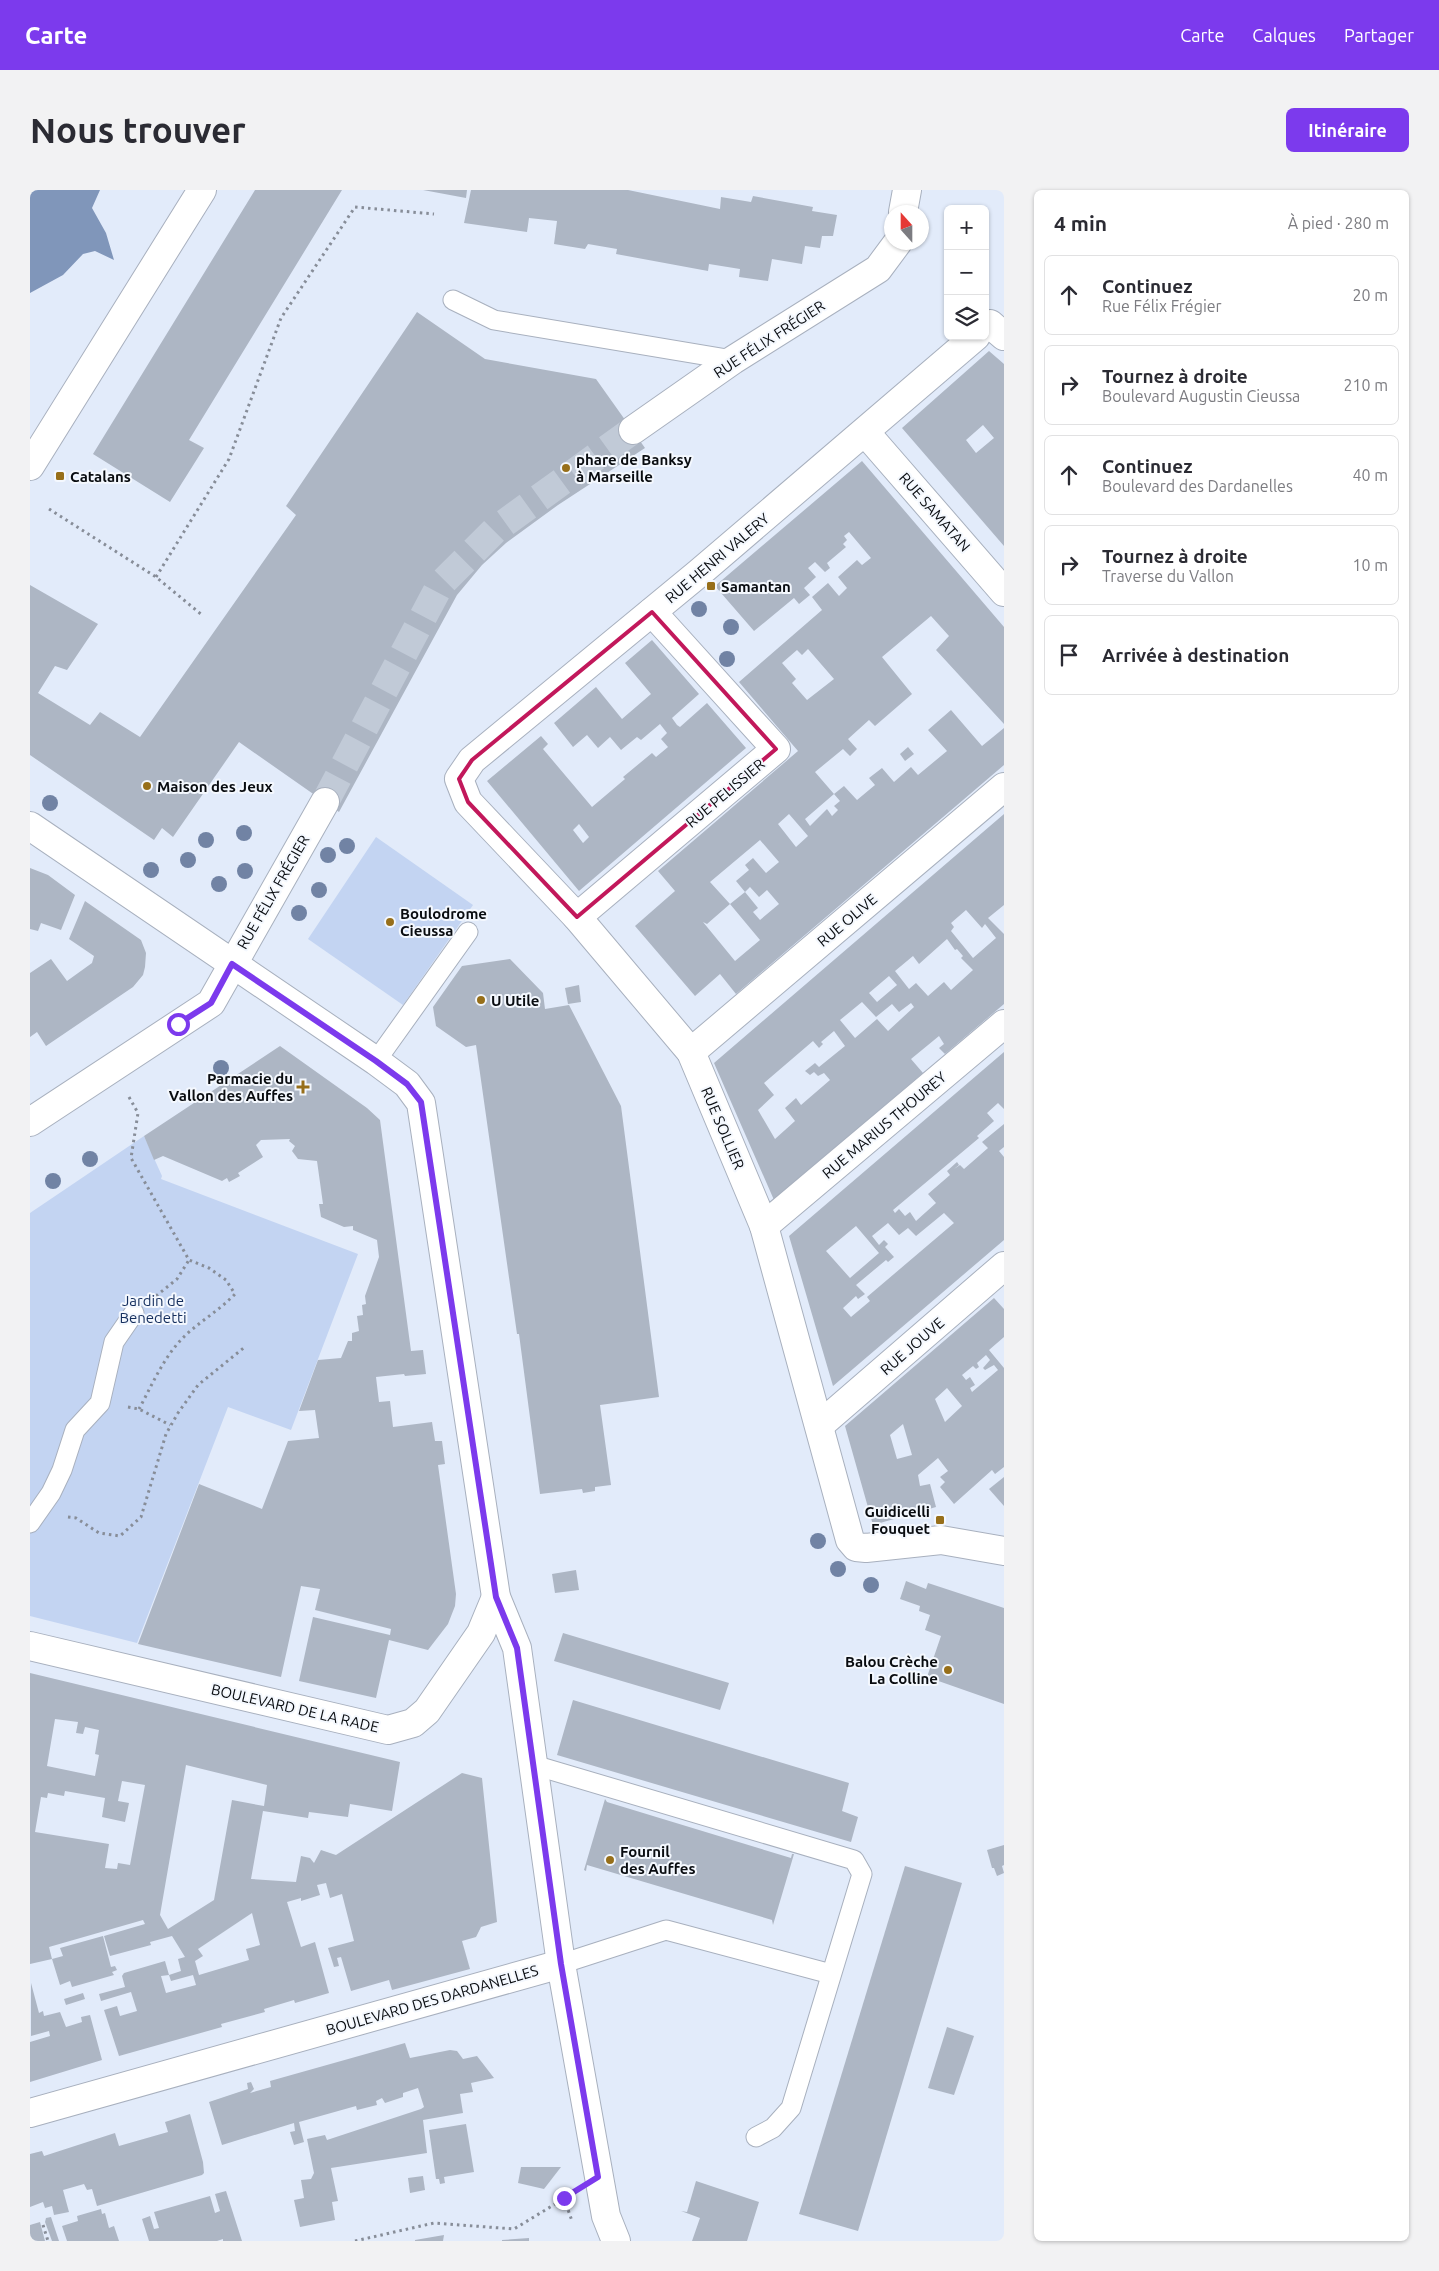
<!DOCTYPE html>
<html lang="fr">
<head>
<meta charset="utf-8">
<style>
  :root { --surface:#fff; --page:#f2f2f3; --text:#2b2b33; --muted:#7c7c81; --line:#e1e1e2; --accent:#7c3aed }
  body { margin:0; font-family:Ubuntu,sans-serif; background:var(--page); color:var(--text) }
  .controls { position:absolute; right:15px; top:15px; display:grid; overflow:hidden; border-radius:8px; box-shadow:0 1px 4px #0004 }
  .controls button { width:45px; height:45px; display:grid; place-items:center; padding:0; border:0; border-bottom:1px solid var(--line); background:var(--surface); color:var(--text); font:25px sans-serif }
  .compass { position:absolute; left:854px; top:15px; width:45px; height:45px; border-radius:50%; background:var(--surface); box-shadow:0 1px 4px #0004; rotate:339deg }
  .stop { position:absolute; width:15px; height:15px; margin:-11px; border:4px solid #7c3aed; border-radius:50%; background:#fff }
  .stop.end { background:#7c3aed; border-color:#fff; box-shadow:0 1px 5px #0008 }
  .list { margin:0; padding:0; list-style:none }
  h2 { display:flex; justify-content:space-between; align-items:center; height:65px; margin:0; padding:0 20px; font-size:21px }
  h2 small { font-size:16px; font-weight:400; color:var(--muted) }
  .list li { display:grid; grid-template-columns:32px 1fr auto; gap:15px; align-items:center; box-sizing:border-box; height:80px; margin:0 10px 10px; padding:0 10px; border:1px solid var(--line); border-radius:8px }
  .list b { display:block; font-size:19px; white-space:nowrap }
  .list p { margin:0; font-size:16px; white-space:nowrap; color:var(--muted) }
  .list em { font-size:16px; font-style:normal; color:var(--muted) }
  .icon { flex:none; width:28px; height:28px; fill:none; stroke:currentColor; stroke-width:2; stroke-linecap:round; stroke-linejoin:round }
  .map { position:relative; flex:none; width:974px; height:2051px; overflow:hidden; border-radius:8px }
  header { display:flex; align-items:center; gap:30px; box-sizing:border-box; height:70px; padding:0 25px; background:var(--accent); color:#fff }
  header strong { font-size:24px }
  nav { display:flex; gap:28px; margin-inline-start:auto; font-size:18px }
  .intro { display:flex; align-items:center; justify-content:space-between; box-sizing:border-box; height:120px; padding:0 30px }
  h1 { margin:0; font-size:35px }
  .button { padding:12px 22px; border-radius:8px; background:var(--accent); color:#fff; font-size:18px; font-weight:700 }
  main { display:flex; gap:30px; padding:0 30px }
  aside { flex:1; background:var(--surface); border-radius:8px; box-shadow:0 1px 4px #0004 }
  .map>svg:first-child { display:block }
  .green { fill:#c3d4f2 }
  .water { fill:#8096ba }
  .building { fill:#adb6c4; fill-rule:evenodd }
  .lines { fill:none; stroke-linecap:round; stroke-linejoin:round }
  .minor-tunnel { stroke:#c1cad7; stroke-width:28; stroke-dasharray:28 14; stroke-linecap:butt }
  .service-casing { stroke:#a8b0be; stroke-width:21 }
  .minor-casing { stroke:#a8b0be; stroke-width:30 }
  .secondary-casing { stroke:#a8b0be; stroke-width:30 }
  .path { stroke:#878d98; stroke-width:3; stroke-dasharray:2.5 4; stroke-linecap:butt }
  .service { stroke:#fff; stroke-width:19 }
  .minor { stroke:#fff; stroke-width:28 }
  .secondary { stroke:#fff; stroke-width:28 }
  .tree { fill:#7183a4 }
  .route { stroke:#7c3aed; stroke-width:6 }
  .marked { fill:none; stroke:#c2185b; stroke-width:4; stroke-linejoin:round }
  .poi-dot { fill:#976f1a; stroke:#f4f8fe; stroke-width:2 }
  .labels { text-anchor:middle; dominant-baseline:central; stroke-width:4; stroke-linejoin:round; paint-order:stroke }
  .street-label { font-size:15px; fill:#090c10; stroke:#f4f8fe }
  .poi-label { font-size:15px; font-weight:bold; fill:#090c10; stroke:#f4f8fe; text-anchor:start }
  .park-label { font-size:15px; fill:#142e5d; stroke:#f4f8fe }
</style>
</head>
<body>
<header>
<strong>Carte</strong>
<nav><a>Carte</a><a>Calques</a><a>Partager</a></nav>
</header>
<div class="intro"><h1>Nous trouver</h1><a class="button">Itinéraire</a></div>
<main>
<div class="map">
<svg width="974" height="2051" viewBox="0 0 974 2051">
  <rect width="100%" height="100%" fill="#e2ebfa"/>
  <g class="green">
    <path d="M346,647L443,715L373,815L278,749Z"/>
    <path d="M114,946L132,986L131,989L328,1064L261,1240L198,1217L107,1453L0,1426V1023Z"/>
  </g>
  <path class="water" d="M0,0H70L62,18L76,43L84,70L65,61L53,64L33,85L0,103Z"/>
  <g class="building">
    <path d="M225,0H312L159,250L174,258L140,312L63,264Z"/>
    <path d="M393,0H437L436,8Z"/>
    <path d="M441,0H598L690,19L691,7L721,12L723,6L783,17L782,21L807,25L803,46H792L790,58L775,56L772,74L742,69L738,91L709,87L710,79L679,74L678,81L586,64L587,59L558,54L555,59L524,54L527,31L499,28L497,42L434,33Z"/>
    <path d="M387,122L455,169L566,189L615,258L528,315L476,353L452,375L427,405L309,622L209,552L143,647L132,638L124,650L0,565V395L68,434L37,480L25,476L8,503L60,535L70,522L110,547L266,325L256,316Z"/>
    <path d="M959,161L974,174V356L872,238ZM953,235L964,248L946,263L936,250Z"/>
    <path d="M832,271L974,437V534L906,460L919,446L901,426L852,467L882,504L845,536L839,530L818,549L827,559L820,566L813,559L785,582L804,604L775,629L780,636L797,619L802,626L808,620L804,616L810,611L804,604L814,596L827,610L845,595L839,588L852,578L864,592L881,577L888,585L917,561L898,540L921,520L952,556L974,538V575L706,804L690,784L665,806L605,736L645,701L628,681L768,561L709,492L792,420L782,407L798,393L809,406L817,398L808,387L827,370L832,375L841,368L819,342L814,346L817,350L813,354L816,357L797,373L800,378L795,382L785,372L778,378L786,387L774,398L780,405L769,414L764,408L724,441L685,396ZM778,459L804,489L777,510L762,493L766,489L752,473L767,460L772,465ZM759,624L778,646L766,657L748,634ZM730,650L749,672L736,683L723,668L715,675L719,680L706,691L715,702L720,697L729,707L737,700L749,714L730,730L723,722L728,718L715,702L700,714L730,750L705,771L673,732L677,734L700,714L680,692Z"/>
    <path d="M622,450L669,504L642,528L647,535L650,537L677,513L716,558L549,701L457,591L511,546L518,554L513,559L562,617L595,589L593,587L622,563L626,567L638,557L631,549L637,543L630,534L611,550L607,547L591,560L580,547L568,558L557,545L543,557L524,533L566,497L592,529L621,504L595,473ZM549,634L559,647L553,653L543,640Z"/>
    <path d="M878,557L884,564L875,571L870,564Z"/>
    <path d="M974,624V715L958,728L974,744V814L915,864L909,858L914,854L909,846L881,869L893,883L744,1010L684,873ZM936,720L952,738L955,734L966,748L943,768L921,741L924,737L921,733ZM917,749L925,760L927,759L933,766L931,768L943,780L921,800L914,792L898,806L886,793L879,799L865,781L883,766L889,774ZM859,786L867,795L847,812L839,803ZM832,812L846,827L862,814L869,822L881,813L884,817L858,841L847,829L825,848L810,830ZM804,841L815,856L789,877L785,873L775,881L780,885L784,882L788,886L794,883L800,890L771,915L766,908L755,918L765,931L745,949L728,920L744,905L734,893L783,851L789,858L793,854L791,852Z"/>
    <path d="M0,678L18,685L45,705L31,740L11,733L8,741L0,739Z"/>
    <path d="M55,711L111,750L116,763L115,777L113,785L103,797L16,856L7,842L0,847V783L21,769L37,791L62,773L64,766L39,749Z"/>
    <path d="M480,769L513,803L515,819L539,815L591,916L629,1207L570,1215L581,1295L565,1297V1301L553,1303L552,1299L510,1304L489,1144H487L446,855L436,857L406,836L403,817L432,776Z"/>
    <path d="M549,795L551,812L538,814L535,798Z"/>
    <path d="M250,856L337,918L350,930L381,1161L393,1160L396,1184L375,1186L374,1184L346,1187L349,1212L360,1211L363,1237L402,1232L405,1251H412L415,1274L408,1275L426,1404L425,1416L418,1434L398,1460L359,1450L346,1508L269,1491L283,1427L360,1445L361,1439L285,1420L290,1399L271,1396L251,1487L108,1454L169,1294L232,1319L258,1251L289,1248L285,1220L269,1221L288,1170L311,1168L318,1151H322V1143L329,1141L327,1126L333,1125L332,1115L336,1114L335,1106L349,1067L347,1050L323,1040V1036L314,1037L291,1027L289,1014H293L287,971L268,969L262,961L265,956L259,951L260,949L231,950L226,955L233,967L208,983L210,986L199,992L197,988L192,991L133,966L124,970L114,946Z"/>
    <path d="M974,862V919L968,913L957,923L964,931L947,946L949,948L863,1020L865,1023L869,1019L875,1026L880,1022L886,1031L906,1013L898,1004L920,985L917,981L927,972L929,975L924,979L930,975L934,979L958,958L952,952L974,934V957L969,961L974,967V1050L803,1196L759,1046ZM914,1023L924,1033L837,1107L840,1111L821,1127L813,1118L826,1106L828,1109L835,1104L826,1095L856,1070L858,1072L864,1067L855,1057L858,1054L854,1050L849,1055L842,1046L858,1033L869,1045L878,1038L886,1046ZM826,1036L849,1063L820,1088L796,1061Z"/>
    <path d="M964,1108L974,1119V1147L959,1160L974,1178V1277L965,1284L962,1280L924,1314L910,1297L915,1292L910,1287L918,1281L908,1268L888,1285L890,1296L900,1294L906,1317L843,1335L815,1236ZM956,1165L960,1170L953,1178L955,1180L964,1175L968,1180L942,1202L940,1198L945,1195L940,1187L936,1190L932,1185L943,1176L946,1179L949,1177L947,1173ZM917,1198L932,1216L915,1232L905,1209ZM873,1234L882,1265L867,1269L860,1245Z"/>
    <path d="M974,1287V1316L959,1299Z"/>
    <path d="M546,1380L549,1400L525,1403L522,1384Z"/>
    <path d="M876,1391L896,1399L898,1393L974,1418V1514L897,1487L911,1446L895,1440L900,1425L889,1421L890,1416L870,1409Z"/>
    <path d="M533,1443L699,1493L690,1520L524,1471Z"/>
    <path d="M0,1483L370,1572L362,1621L320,1614L318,1627L279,1622L278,1628L233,1621L221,1689L266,1692L271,1666L280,1668L284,1673L291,1660L306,1665L432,1583L452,1588L467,1732L451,1737L446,1747L432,1751L440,1779L362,1800L359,1790L321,1801L311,1767L307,1768L309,1776L304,1777L298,1758L324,1751L312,1704L300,1708L296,1693L287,1695L290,1705L271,1711V1708L257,1712L271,1757L285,1752L299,1803L265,1813L264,1810L234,1819L235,1822L191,1834L192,1837L89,1866L74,1820L87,1816L90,1826L107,1821L101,1802L71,1811L69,1804L95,1797L92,1786L94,1783L135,1771L139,1785L131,1786L136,1803L166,1795L163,1785L141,1791L139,1785L151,1781L148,1769L155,1767L142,1746L120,1752L121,1755L80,1766L74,1746L115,1734L113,1730L19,1757L22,1769L0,1774ZM25,1529L48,1532L46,1543L53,1544L55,1537L69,1540L65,1564L69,1565L65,1586L17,1576ZM156,1575L237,1595L234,1616L202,1610L184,1710L138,1739L130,1725ZM92,1591L115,1595L100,1675L88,1673L87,1679L75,1678L79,1654L5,1642L11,1607L17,1608L18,1603L34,1606L35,1601L75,1608L72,1627L95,1632L99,1613L88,1611ZM222,1723L230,1755L216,1759L219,1770L169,1785L165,1771L173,1766L168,1759Z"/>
    <path d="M543,1510L819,1593L812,1621L828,1627L821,1652L527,1565Z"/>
    <path d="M575,1609L577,1612L761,1668L762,1664H764L743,1735L742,1730L557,1675L556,1681L554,1680Z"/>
    <path d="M974,1655V1675L972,1676L974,1683L967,1686L964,1678H962L957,1660Z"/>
    <path d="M875,1676L932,1693L828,2041L769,2024Z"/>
    <path d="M73,1746L81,1777L85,1776L87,1780L82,1782L84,1785L42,1797L40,1791L30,1795L22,1769L33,1766L30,1758Z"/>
    <path d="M1,1793L9,1823L13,1821L14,1826L30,1822L36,1837L52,1832L51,1827L60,1825L72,1870L0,1892V1852L20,1846L19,1841L1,1846Z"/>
    <path d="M53,1803L55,1809L36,1815L34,1809Z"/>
    <path d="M917,1837L944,1846L924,1905L898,1898Z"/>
    <path d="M375,1853L380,1868L420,1860L427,1861L433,1869L447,1866L464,1888L441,1893L443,1902L430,1904L433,1923L393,1930L397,1963L301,1978L308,2011L302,2012L305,2030L270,2037L264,2010L274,2008L271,1990L281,1989L284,1983L277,1949L295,1945L297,1950L391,1919L394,1917L388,1898L373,1903V1907L355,1913L352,1908L346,1911L347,1915L327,1920L326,1916L269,1932L274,1952L264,1955L260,1942L265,1941L264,1933L192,1955L179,1912L218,1899L217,1893L221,1892L224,1899L220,1903L241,1897L240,1891Z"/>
    <path d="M160,1924L173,1972L174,1983L172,1985L67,2016L62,1999L57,2000L54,1994L33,2000L39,2022L24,2025L22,2016L15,2018L13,2012L0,2017V1964L12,1961L14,1966L85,1943L89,1956L138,1942L135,1932Z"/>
    <path d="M436,1934L444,1982L414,1987L415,1993L410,1994L409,1989H406L399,1940Z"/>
    <path d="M491,1977H531L514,1999L488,1993Z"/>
    <path d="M393,1986L395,2000L380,2003L378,1988Z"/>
    <path d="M666,1991L729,2012L717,2051H662L670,2028L651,2021L657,2022Z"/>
    <path d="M196,2001L212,2051H193V2049L187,2051H119L112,2029L120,2026L124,2039L129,2038L124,2022L180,2006L185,2023L190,2021L185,2004Z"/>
    <path d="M71,2019L72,2024L75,2023L79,2038L84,2036L89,2051H37L32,2036L48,2031L47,2026Z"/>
    <path d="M21,2027L29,2051H22L15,2032L16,2028Z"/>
    <path d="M10,2032L15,2051H0V2035Z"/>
    <path d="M414,2045L413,2051H385V2050Z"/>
    <path d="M499,2048V2051H472V2050Z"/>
  </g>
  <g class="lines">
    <path class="minor-tunnel" d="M295,612L410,395L465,340L603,240"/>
    <g class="service-casing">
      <g id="service">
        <path d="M423,110L464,130L703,170"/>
        <path d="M346,871L438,742"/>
        <path d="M0,1333L21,1303L32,1280L45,1240L70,1213L84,1152L104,1123"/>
        <path d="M504,1575L824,1670L832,1684L761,1918L743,1938L726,1947"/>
        <path d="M531,1774L636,1740L801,1784"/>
      </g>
    </g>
    <g class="minor-casing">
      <g id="minor">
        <path d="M873,22L877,0"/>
        <path d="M955,138L960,134L974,146"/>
        <path d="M946,146L669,383L442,570L429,589L438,612L547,727L661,862L734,1036L820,1350L826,1357L836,1358L911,1350L974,1361"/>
        <path d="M603,240L703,170L848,79L868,52"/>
        <path d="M835,242L974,402"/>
        <path d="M0,636L346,871L377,894L391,913L466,1407L487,1458L531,1774L576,2026L586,2051"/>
        <path d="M547,727L746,559L622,422"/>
        <path d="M661,862L974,597"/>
        <path d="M0,932L181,813L295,612"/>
        <path d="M734,1036L974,834"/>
        <path d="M790,1235L974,1076"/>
        <path d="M0,1456L358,1540L383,1533L397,1521L451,1443L466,1407"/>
        <path d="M0,1923L531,1774"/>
      </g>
    </g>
    <g class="secondary-casing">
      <path id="secondary" d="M0,276L172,0"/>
    </g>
    <g class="path">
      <path d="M19,319L126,387L172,425"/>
      <path d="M126,387L199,269L251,128L325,17L404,24"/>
      <path d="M99,907L108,923L101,968L159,1070L179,1078L196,1090L205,1104C188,1122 165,1134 149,1152C132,1171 121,1197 109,1219"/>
      <path d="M126,1106L147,1089L159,1070"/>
      <path d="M98,1217L109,1219L140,1235"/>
      <path d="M38,1327L46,1328L69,1343L90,1346L111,1327L136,1244L148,1223L168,1195L216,1156"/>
      <path d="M534,2008L542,2031"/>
      <path d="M13,2035L18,2051"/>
      <path d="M325,2051L404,2033L484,2039L540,2005"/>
    </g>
    <use href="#service" class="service"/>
    <use href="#minor" class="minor"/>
    <use href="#secondary" class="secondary"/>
  </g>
  <g class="tree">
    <circle cx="669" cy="419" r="8"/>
    <circle cx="701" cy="437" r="8"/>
    <circle cx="697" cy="469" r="8"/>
    <circle cx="20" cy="613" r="8"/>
    <circle cx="214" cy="643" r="8"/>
    <circle cx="176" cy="650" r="8"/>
    <circle cx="317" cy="656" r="8"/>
    <circle cx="298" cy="665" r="8"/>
    <circle cx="158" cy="670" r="8"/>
    <circle cx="121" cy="680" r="8"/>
    <circle cx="215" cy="681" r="8"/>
    <circle cx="189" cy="694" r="8"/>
    <circle cx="289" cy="700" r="8"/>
    <circle cx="269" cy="723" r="8"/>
    <circle cx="191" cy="878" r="8"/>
    <circle cx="60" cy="969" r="8"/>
    <circle cx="23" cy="991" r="8"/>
    <circle cx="788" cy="1351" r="8"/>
    <circle cx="808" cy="1379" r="8"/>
    <circle cx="841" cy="1395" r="8"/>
  </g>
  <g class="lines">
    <path class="route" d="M148,834L181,813L202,774L346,871L377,894L391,912L466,1407L487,1458L531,1774L568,1987L534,2008"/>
  </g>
  <path class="marked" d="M622,422L746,559L547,727L438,612L429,589L442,570Z"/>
  <g class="poi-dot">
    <circle cx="536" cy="278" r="5"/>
    <rect x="25" y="281" width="10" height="10" rx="2.5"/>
    <rect x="676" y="391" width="10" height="10" rx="2.5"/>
    <circle cx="117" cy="596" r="5"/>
    <circle cx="360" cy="732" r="5"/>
    <circle cx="451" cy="810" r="5"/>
    <path d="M270.5 889.5h5v5h5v5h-5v5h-5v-5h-5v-5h5z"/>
    <rect x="905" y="1325" width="10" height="10" rx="2.5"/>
    <circle cx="918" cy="1480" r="5"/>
    <circle cx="580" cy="1670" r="5"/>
  </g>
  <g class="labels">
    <g class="street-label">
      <text transform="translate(739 149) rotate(-33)">RUE FÉLIX FRÉGIER</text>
      <text transform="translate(905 322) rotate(49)">RUE SAMATAN</text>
      <text transform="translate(687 368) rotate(-40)">RUE HENRI VALERY</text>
      <text transform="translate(695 603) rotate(-40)">RUE PELISSIER</text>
      <text transform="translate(243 702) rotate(-60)">RUE FÉLIX FRÉGIER</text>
      <text transform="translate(817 730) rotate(-40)">RUE OLIVE</text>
      <text transform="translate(854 935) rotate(-40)">RUE MARIUS THOUREY</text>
      <text transform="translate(693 938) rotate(67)">RUE SOLLIER</text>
      <text transform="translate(882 1156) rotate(-41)">RUE JOUVE</text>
      <text transform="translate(265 1518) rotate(13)">BOULEVARD DE LA RADE</text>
      <text transform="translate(402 1810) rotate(-16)">BOULEVARD DES DARDANELLES</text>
    </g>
    <g class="poi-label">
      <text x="546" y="269">phare de Banksy<tspan x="546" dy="17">à Marseille</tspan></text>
      <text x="40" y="286">Catalans</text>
      <text x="691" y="396">Samantan</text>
      <text x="127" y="596">Maison des Jeux</text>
      <text x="370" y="723">Boulodrome<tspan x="370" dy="17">Cieussa</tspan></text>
      <text x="461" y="810">U Utile</text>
      <text x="263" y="888" text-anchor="end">Parmacie du<tspan x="263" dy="17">Vallon des Auffes</tspan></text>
      <text x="900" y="1321" text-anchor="end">Guidicelli<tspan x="900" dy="17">Fouquet</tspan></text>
      <text x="908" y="1471" text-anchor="end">Balou Crèche<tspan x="908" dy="17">La Colline</tspan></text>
      <text x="590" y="1661">Fournil<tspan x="590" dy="17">des Auffes</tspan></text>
    </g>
    <g class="park-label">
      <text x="123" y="1110">Jardin de<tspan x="123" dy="17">Benedetti</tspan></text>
    </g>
  </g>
</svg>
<div class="controls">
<button>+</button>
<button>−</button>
<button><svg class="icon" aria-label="layers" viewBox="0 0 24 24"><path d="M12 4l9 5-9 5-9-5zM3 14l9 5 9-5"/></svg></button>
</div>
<svg class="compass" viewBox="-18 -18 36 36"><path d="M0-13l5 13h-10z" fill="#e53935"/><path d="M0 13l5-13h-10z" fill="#7c7c81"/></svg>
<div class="stop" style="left:148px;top:834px"></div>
<div class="stop end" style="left:534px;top:2008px"></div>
</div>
<aside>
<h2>4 min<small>À pied · 280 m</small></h2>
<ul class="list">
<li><svg class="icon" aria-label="ahead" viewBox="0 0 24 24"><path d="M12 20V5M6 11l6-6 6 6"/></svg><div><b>Continuez</b><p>Rue Félix Frégier</p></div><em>20 m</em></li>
<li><svg class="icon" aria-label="right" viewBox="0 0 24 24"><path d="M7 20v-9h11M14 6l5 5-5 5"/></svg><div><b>Tournez à droite</b><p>Boulevard Augustin Cieussa</p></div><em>210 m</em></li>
<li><svg class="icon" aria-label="ahead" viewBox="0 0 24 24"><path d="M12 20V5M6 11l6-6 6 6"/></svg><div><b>Continuez</b><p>Boulevard des Dardanelles</p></div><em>40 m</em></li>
<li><svg class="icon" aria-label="right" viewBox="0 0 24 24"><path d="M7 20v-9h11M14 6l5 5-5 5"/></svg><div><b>Tournez à droite</b><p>Traverse du Vallon</p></div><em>10 m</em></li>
<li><svg class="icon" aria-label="arrive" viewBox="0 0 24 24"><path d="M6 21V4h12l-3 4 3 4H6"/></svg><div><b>Arrivée à destination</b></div></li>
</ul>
</aside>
</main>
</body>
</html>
